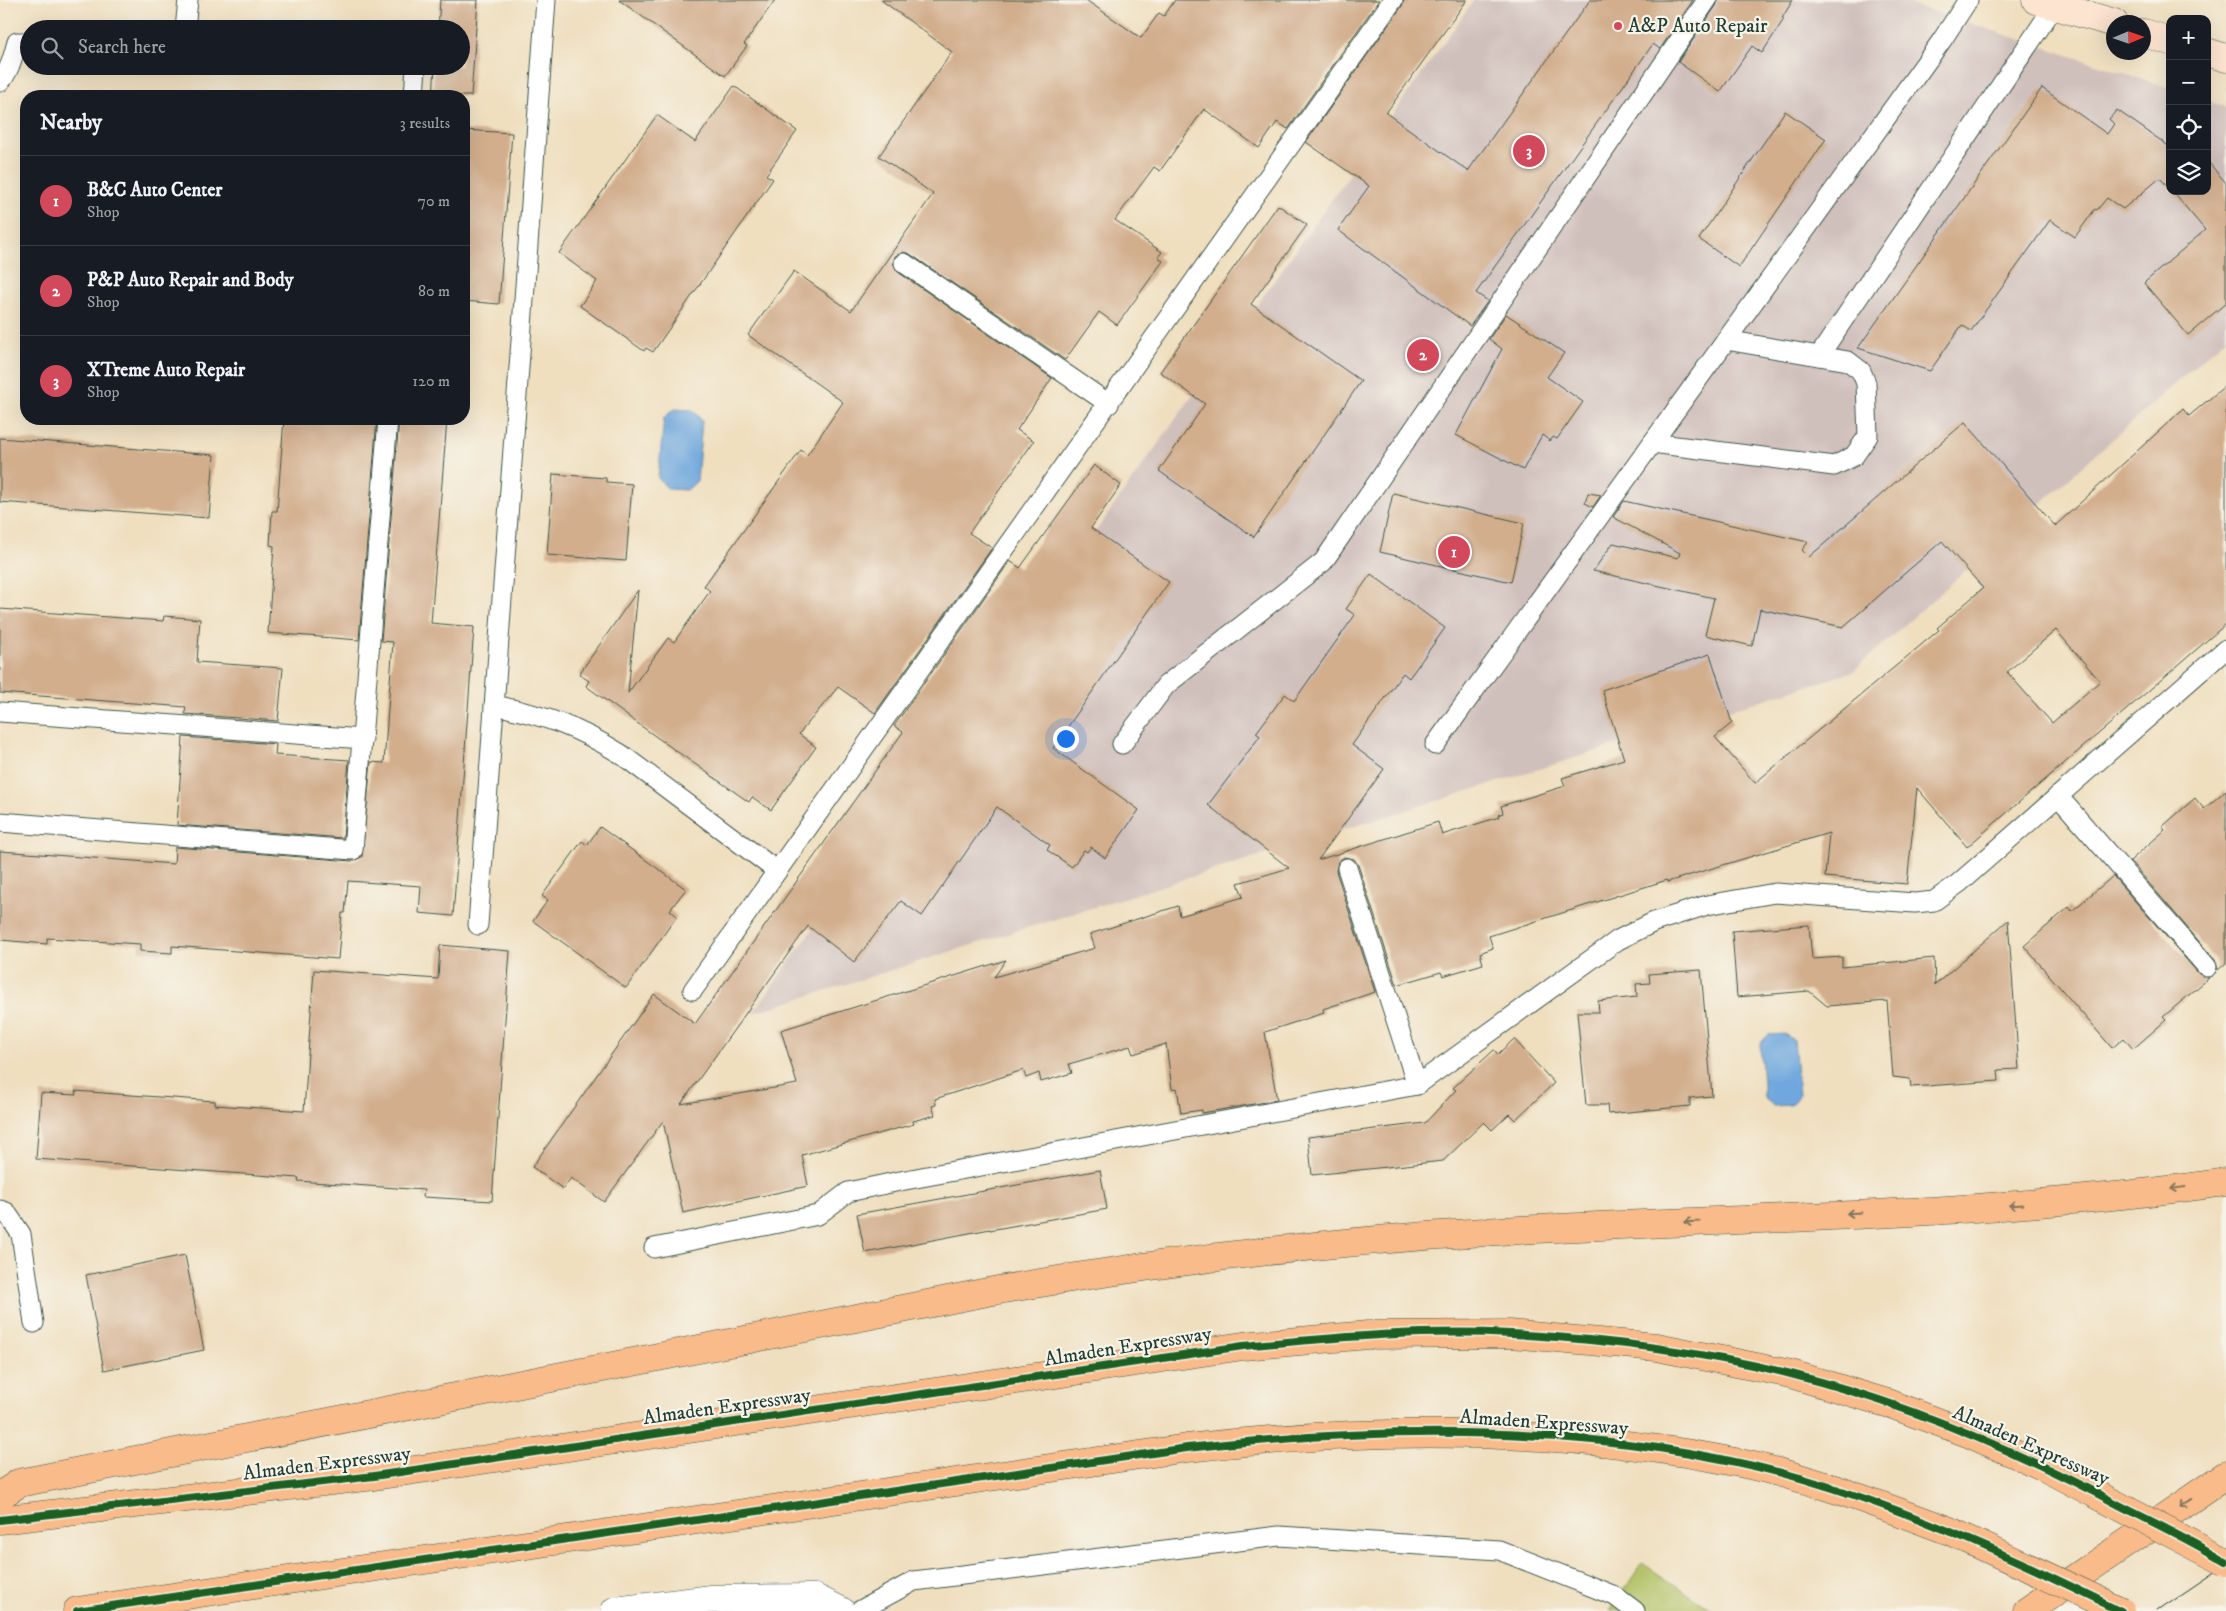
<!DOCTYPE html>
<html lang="en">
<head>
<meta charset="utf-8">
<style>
  :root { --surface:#171b24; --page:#20242c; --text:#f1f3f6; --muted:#9ea1a6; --line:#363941; --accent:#d1495b }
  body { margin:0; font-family:"IM FELL DW Pica",serif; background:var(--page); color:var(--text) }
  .controls { position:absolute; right:15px; top:15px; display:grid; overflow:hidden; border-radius:10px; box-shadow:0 5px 20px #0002 }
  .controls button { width:45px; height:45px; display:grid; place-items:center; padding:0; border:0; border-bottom:1px solid var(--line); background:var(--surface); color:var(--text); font:25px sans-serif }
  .compass { position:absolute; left:2106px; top:15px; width:45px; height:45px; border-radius:50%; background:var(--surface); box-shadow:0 5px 20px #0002; rotate:88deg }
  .you { position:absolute; left:1065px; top:738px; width:18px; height:18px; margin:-12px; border:4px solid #fff; border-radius:50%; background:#1a73e8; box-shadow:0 0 0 8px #1a73e833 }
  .badge { display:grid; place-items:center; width:32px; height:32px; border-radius:50%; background:var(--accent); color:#fff; font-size:16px; font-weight:700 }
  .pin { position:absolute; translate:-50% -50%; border:2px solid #fff; box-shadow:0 1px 5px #0006 }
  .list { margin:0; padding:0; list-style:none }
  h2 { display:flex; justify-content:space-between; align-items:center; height:65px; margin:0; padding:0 20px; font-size:21px }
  h2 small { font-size:16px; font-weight:400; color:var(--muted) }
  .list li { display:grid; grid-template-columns:32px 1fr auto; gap:15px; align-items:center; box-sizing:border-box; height:90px; padding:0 20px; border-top:1px solid var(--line) }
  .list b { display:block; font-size:19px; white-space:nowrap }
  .list p { margin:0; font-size:16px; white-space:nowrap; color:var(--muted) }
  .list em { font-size:16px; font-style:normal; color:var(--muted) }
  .icon { flex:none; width:28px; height:28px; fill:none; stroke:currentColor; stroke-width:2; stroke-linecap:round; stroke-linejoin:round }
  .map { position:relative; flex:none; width:2226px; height:1611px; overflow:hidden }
  .search { position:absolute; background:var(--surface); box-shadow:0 5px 20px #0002; left:20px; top:20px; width:450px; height:55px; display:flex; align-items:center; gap:12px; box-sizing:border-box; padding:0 18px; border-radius:28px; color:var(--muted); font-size:19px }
  .panel { position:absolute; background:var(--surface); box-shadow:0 5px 20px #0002; left:20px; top:90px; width:450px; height:335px; border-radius:20px }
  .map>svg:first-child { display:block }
  .industrial { fill:#d0c0bc }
  .green { fill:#afbf61; stroke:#677e4a }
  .water { fill:#70a7de; stroke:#487289 }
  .building { fill:#d2ae8d; fill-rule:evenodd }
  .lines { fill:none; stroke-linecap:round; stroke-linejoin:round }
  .lane-casing { stroke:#3e5549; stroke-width:21 }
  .street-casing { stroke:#3e5549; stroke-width:29 }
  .secondary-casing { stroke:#3e5549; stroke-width:29 }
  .primary-casing { stroke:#3e5549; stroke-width:29 }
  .highway-casing { stroke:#3e5549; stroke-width:29 }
  .lane { stroke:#fff; stroke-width:19 }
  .street { stroke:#fff; stroke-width:28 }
  .secondary { stroke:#fde4d1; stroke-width:28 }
  .primary { stroke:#fabb8b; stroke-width:28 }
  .highway { stroke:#fabb8b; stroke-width:28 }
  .tram { stroke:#1f3d34; stroke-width:1 }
  .primary-bridge-casing { stroke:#3e5549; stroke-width:29; stroke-linecap:butt }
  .primary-bridge { stroke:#fabb8b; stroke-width:28 }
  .cycleway-casing { stroke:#f7f3e8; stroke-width:11 }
  .cycleway { stroke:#1b5e20; stroke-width:8 }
  .oneway { stroke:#82765b }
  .poi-dot { fill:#d1495b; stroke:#f7f3e8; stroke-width:2 }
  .labels { text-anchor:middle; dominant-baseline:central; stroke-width:4.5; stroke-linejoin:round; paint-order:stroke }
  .poi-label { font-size:20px; fill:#1f3d34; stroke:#f7f3e8; text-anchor:start }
  .street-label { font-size:20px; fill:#1f3d34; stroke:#f7f3e8 }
</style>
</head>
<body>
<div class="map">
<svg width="2226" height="1611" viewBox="0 0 2226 1611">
  <rect width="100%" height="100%" fill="#f7f3e8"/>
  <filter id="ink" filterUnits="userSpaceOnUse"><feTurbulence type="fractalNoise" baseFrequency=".02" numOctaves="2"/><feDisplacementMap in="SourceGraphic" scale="10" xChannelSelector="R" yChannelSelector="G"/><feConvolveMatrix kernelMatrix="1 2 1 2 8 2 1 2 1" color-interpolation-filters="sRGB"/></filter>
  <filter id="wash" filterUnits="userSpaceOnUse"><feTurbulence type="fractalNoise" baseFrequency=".0096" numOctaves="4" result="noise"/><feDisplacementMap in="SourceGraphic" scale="20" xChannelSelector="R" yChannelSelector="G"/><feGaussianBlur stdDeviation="1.12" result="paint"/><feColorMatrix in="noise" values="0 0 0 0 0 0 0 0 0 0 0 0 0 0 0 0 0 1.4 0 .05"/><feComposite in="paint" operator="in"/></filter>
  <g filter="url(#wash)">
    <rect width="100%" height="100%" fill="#efdfbf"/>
    <path class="industrial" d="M1474,0H1898L2170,88V191H2207V101L2226,107V338L1852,672L753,1013Z"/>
    <path class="green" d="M1642,1563L1714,1611H1610Z"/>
    <g class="water">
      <path d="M674,409L693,410L702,421L697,481L687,490L668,489L658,478L664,418Z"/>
      <path d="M1785,1034L1794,1041L1799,1095L1790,1105L1774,1106L1764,1098L1760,1044L1768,1035Z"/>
    </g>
    <g id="blocks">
      <g class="building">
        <path d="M440,0H478L471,96H433L435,66H461V29H438Z"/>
        <path d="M619,0H775L744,44L747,46L725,76Z"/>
        <path d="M881,0H1086L1141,38L1159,13L1164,16L1175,0H1379L1288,129L1277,122L1259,148L1204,109L1160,171L1154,167L1115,220L1162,252L1158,257L1163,261L1117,325L1099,312L1065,360L910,254L904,252L895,256L893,263L898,272L1052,378L1017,430L1034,441L969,533L992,548L875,713L838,687L799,734L816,747L771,810L752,797L749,802L655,736L586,686L589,681L579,674L638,590L628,693L668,638L674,642L710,591L704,586L801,450L807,455L843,402L748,335L794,271L851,311L933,194L879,156L952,52Z"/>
        <path d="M1404,0H1467L1386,113L1468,171L1590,0H1693L1660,49L1653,44L1476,293L1488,301L1470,326L1338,230L1369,186L1306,142L1402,6Z"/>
        <path d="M1718,0H1793L1782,18L1784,19L1762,53L1752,46L1720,92L1678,62L1716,6Z"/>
        <path d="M734,86L797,131L766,175L773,179L653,352L646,348L644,351L580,306L597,281L559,253L657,115L695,142Z"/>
        <path d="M2042,88L2107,134L2114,124L2109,119L2117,110L2170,147V189L2160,178L2123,209L2107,198L2097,210L2095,209L2075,237L2050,220L1971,331L1962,325L1930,371L1858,348Z"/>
        <path d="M1785,111L1826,139L1739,267L1699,239Z"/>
        <path d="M464,130L512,133L499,304L464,301Z"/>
        <path d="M2209,163L2226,183V303L2188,335L2144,283L2205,230L2172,191H2207Z"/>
        <path d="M1278,205L1307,225L1251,304L1361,381L1254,537L1159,471L1205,404L1160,372Z"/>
        <path d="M1506,314L1564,353L1547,377L1583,402L1557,439L1553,437L1550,441L1542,435L1523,470L1456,435L1502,349L1489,339Z"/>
        <path d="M2226,385V624L1967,847L1917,788L1907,884L1825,877L1829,833L1667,882V880L1489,936L1493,948L1480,953L1483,964L1443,976L1441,972L1397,985L1358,865L1354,859L1344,857L1338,861L1336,871L1375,992L1323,1009L1324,1013L1265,1032L1277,1100L1202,1113V1110L1181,1113L1177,1088L1172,1089L1166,1044L1133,1054L1130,1046L1069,1064L1072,1073L1041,1082L1039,1073L1026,1078L1023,1070L935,1099L936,1105L932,1106L935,1115L913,1121L914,1124L802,1155L808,1186L683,1213L663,1121L604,1202L571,1178L563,1189L532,1167L654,994L695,1024L903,732L894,726L1010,561L1020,568L1094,465L1121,485L1091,528L1169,582L1053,748L1139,810L1105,858L1091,847L1087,852L1084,850L1072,867L1047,850L1050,845L997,807L922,916L901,901L854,962L808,926L681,1104L797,1084L781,1030L1006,960L994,977L1095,948L1090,934L1178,906L1180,916L1243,897L1238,883L1289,868L1208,805L1260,736L1256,733L1285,694L1294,701L1355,615L1346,609L1371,574L1445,628L1409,678L1403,673L1352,745L1384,769L1318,860L1438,822L1442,835L1499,817L1498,815L1503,813L1501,806L1565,786L1562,778L1624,759L1602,690L1710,654L1732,723L1715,737L1755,783L1939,630L1937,628L1983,588L1942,541L1843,627L1760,609L1752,646L1705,635L1714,598L1593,571L1613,543L1678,558L1680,553L1613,517L1624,501L1808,542L1802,550L1809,557L1965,422L2055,526L2183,409L2189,416ZM2056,630L2100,681L2052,723L2007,672Z"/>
        <path d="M284,419H377L359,640L268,633L274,546L270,545L272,511H277Z"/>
        <path d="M399,419H447L431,623L474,627L453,916L419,913L421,886L348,881L345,913H342L338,959L172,946V953L140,951V944L47,938V944L0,940V851L174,864L175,847L352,861L362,857L371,762L384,763L393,642L381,641Z"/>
        <path d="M0,438L214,455L209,518L0,502Z"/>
        <path d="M553,474L606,478V482L632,484L626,561L547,555Z"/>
        <path d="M1393,493L1524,523L1511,582L1380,552Z"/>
        <path d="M1588,493L1601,495L1593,507L1585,503Z"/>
        <path d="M0,609L163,621L164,616L200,619L197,662L283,668L278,721L185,714L186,707L0,693Z"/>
        <path d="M183,737L276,744L275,755L349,760L343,838L177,825Z"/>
        <path d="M2226,790V963L2218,970L2215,960L2130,861L2165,830L2162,827L2195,798L2204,809Z"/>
        <path d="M600,827L686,889L670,910L677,916L626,988L533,921L548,900L542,896L582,841L587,845Z"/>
        <path d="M2113,876L2199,974L2209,978L2163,1017L2166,1020L2133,1049L2124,1038L2112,1048L2024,946L2069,907L2072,911Z"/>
        <path d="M2008,920L2019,1069L1998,1070L1999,1081L1911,1087L1910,1079L1893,1077L1887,1001L1827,1006L1809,991L1737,997L1732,931L1809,925L1812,959L1842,957V967L1934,958L1935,985Z"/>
        <path d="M440,945L510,951L492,1201L423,1197L424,1190L298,1181L299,1178L36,1159L41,1093L76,1095L75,1091L215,1101V1105L304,1111L314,970L438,979Z"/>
        <path d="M1701,970L1712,1096L1690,1098V1106L1608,1114L1607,1105H1586L1577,1012H1599L1598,1001L1637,997L1636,984L1650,983L1649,974Z"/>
        <path d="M1514,1039L1554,1083L1515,1120L1509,1114L1492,1130L1484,1122L1443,1161L1312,1175L1308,1137L1425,1123L1456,1090L1453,1088L1494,1050L1498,1054Z"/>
        <path d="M1100,1170L1107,1209L990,1230V1229L865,1253L857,1214Z"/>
        <path d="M185,1255L204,1350L104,1370L86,1275Z"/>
      </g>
    </g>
  </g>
  <g filter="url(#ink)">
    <use href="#blocks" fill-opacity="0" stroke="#3e5549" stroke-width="1"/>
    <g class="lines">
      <g class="lane-casing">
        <g id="lane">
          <path d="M185,29L188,0"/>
          <path d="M0,82C10,71 13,56 17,42H29"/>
          <path d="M414,96L416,66"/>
          <path d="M904,263L1109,404"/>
          <path d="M1819,356L2055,5"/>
          <path d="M1652,443L1834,466L1854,456L1868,436L1866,383L1861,371L1848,361L1726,340"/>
          <path d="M494,705C544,715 577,727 621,754L777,871"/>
          <path d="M0,712L363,739"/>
          <path d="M1122,744L1166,685L1323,562L1707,0"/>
          <path d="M1435,745L1942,40L1968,0"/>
          <path d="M2058,796L2207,967"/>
          <path d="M0,822L353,850L388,419"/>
          <path d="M1347,868L1417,1085"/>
          <path d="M478,925L546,0"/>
          <path d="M693,990L1393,0"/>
          <path d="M0,1210L6,1212L21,1234L34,1323"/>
          <path d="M654,1248L818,1215L848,1192L900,1181L1417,1085L1618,940L1654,922L1707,905L1775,893L1915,903L1934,901L1959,883L2226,649"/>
          <path d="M859,1611L914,1581L1279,1536L1499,1550L1615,1596L1635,1611"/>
        </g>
      </g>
      <g class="street-casing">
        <path id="street" d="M615,1611L712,1599L815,1598L841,1611"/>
      </g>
      <g class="secondary-casing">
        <g id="secondary">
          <path d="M2036,0L2114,23"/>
          <path d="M2144,33L2170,41"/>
          <path d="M2207,52L2226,58"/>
        </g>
      </g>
      <g class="primary-casing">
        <g id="primary">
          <path d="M0,1520L374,1476L1243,1346L1368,1335L1510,1334L1657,1347L1791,1374L1890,1404L1970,1434L2040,1465"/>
          <path d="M77,1611L1187,1448C1371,1427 1558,1426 1740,1463C1813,1478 1883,1506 1952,1532"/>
        </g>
      </g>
      <g class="highway-casing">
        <g id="highway">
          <path d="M0,1496L19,1483L998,1290C1160,1262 1321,1242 1484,1232C1731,1217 1981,1218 2226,1182"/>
          <path d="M2027,1611L2226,1475"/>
        </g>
      </g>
      <use href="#lane" class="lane"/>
      <use href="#street" class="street"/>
      <use href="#secondary" class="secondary"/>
      <use href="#primary" class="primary"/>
      <use href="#highway" class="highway"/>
      <path class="tram" d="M2158,1611L2226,1565"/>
      <g class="primary-bridge-casing">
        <g id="primary-bridge">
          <path d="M2040,1465L2226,1562"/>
          <path d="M1952,1532L2121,1611"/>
        </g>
      </g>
      <use href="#primary-bridge" class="primary-bridge"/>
      <g class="cycleway-casing">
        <g id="cycleway">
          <path d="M0,1520L374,1476L1243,1346C1331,1338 1422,1329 1511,1334C1605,1339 1700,1351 1791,1374C1906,1403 2017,1451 2121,1506C2156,1524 2193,1541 2226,1562"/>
          <path d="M77,1611L1187,1448C1398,1424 1632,1422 1836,1489C1934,1521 2029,1565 2121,1611"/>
        </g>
      </g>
      <use href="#cycleway" class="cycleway"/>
    </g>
    <defs><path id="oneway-shaft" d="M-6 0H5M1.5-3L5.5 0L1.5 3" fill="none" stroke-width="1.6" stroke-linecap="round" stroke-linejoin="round" transform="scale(1.25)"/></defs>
    <g class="oneway">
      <use href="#oneway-shaft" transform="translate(2178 1188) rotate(172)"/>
      <use href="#oneway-shaft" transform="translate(2016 1205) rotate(176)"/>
      <use href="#oneway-shaft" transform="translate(1854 1213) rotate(177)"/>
      <use href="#oneway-shaft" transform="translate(1692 1222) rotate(177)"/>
      <use href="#oneway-shaft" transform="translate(2186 1503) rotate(146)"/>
    </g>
  </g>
  <circle class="poi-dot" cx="1618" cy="26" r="5"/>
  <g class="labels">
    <g class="poi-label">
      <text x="1628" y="26">A&amp;P Auto Repair</text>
    </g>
    <g class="street-label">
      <text transform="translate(1128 1347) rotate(-9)">Almaden Expressway</text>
      <text transform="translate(727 1407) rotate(-8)">Almaden Expressway</text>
      <text transform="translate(1544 1423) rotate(4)">Almaden Expressway</text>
      <text transform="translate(2031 1446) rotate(24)">Almaden Expressway</text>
      <text transform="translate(327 1464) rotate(-7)">Almaden Expressway</text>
    </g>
  </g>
</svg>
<div class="controls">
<button>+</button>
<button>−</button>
<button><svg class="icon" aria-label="locate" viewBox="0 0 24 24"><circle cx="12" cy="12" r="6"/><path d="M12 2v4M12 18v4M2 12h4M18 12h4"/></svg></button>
<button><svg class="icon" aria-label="layers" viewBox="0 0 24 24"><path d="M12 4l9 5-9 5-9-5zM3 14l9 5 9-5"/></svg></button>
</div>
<svg class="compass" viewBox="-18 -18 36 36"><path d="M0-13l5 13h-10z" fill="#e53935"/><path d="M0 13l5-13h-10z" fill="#9ea1a6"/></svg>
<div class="you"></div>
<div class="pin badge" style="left:1454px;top:552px">1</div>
<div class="pin badge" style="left:1423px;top:355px">2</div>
<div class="pin badge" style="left:1529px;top:151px">3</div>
<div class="search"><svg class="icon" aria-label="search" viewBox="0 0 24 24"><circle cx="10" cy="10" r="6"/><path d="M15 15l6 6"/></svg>Search here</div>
<section class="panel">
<h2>Nearby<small>3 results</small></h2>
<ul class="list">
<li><span class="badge">1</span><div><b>B&amp;C Auto Center</b><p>Shop</p></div><em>70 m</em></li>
<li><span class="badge">2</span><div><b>P&amp;P Auto Repair and Body</b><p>Shop</p></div><em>80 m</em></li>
<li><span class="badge">3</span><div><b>XTreme Auto Repair</b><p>Shop</p></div><em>120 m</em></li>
</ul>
</section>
</div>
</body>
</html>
